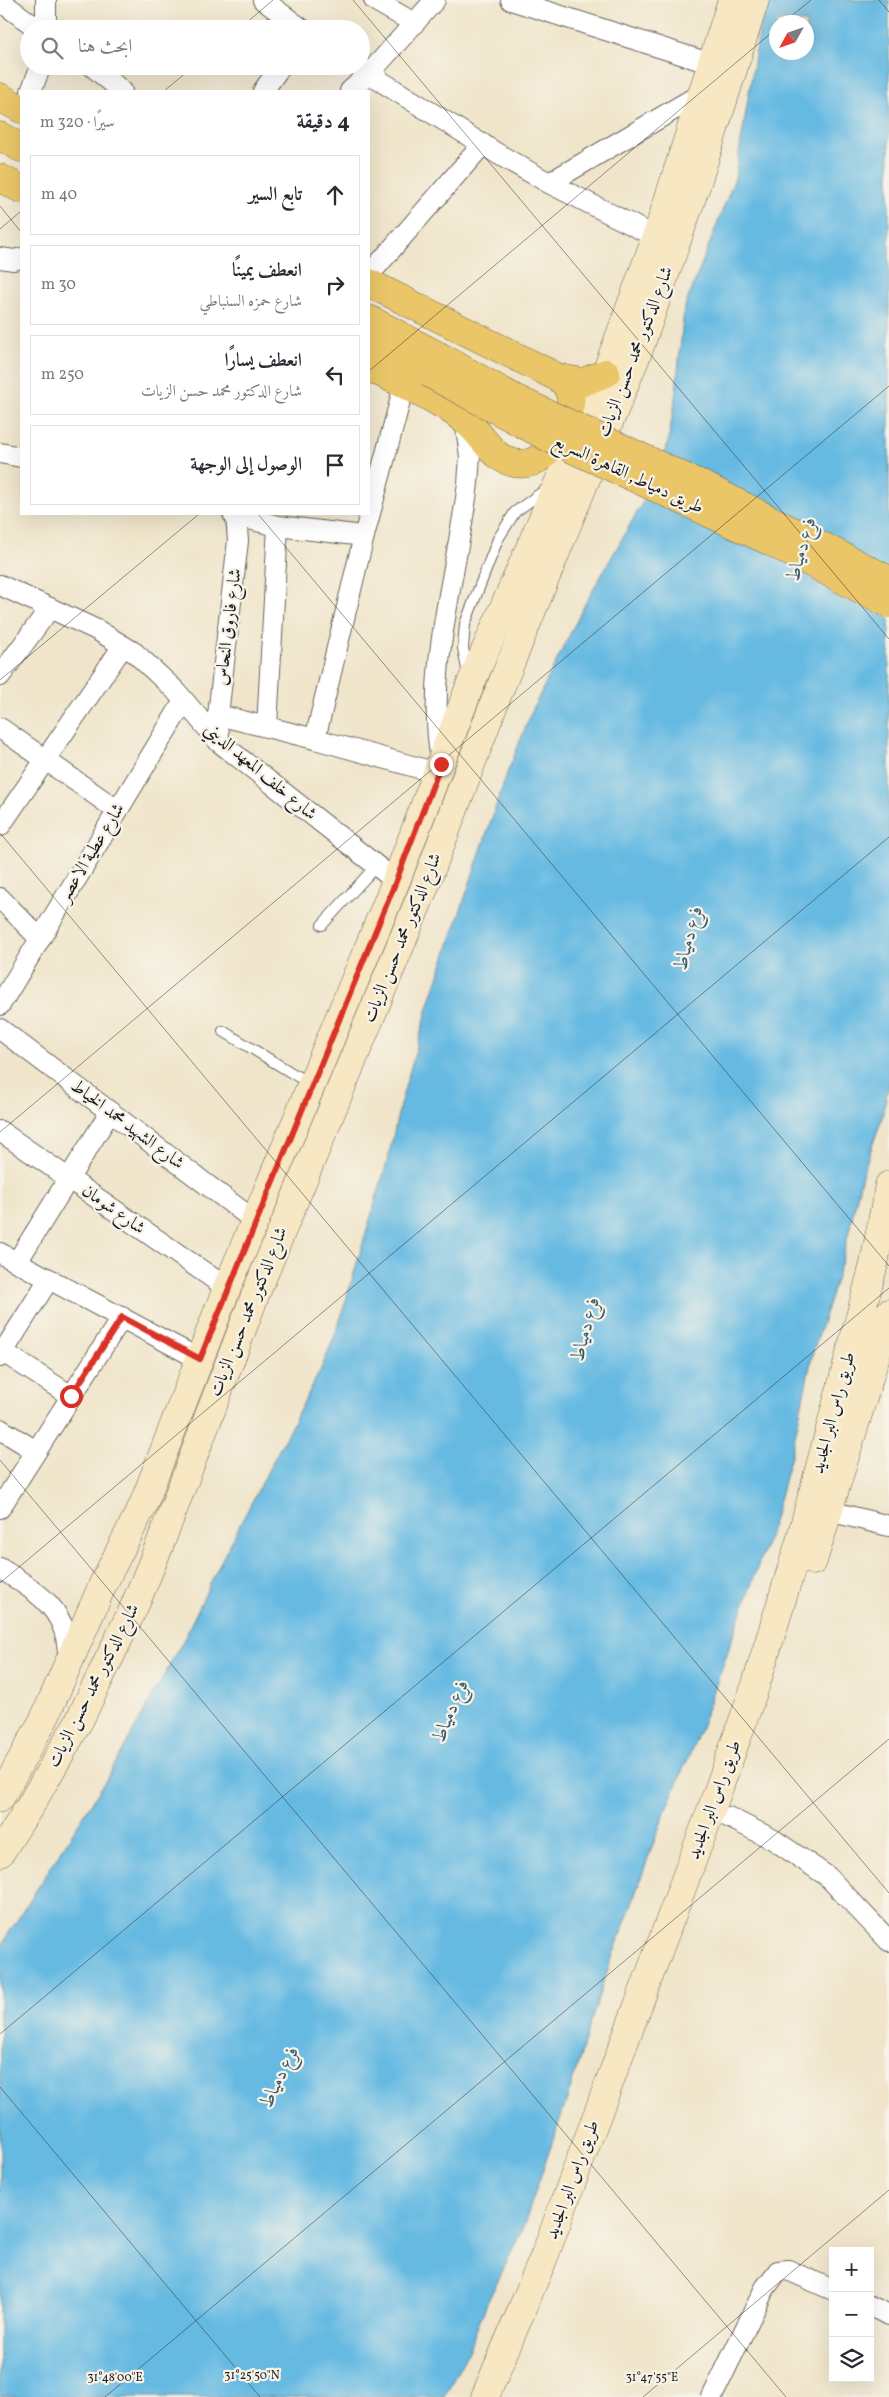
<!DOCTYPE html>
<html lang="ar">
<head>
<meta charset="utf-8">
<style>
  :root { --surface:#fff; --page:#f7f7f7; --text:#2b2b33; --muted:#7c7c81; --line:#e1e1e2 }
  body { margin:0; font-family:Vollkorn,Amiri,serif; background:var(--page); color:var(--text); direction:rtl }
  .controls { position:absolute; right:15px; bottom:15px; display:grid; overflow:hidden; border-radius:0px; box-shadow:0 5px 20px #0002 }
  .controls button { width:45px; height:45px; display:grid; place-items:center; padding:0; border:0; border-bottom:1px solid var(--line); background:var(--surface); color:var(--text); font:25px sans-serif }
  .compass { position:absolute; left:769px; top:15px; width:45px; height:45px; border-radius:50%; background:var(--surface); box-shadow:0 5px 20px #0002; rotate:230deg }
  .stop { position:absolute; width:15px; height:15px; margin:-11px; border:4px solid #d93025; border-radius:50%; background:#fff }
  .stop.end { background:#d93025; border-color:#fff; box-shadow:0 1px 5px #0008 }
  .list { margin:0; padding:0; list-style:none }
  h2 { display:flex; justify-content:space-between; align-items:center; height:65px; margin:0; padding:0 20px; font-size:21px }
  h2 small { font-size:16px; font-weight:400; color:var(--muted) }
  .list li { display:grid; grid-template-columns:32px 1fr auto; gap:15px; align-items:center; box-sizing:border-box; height:80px; margin:0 10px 10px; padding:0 10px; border:1px solid var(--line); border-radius:0px }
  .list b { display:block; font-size:19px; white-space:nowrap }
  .list p { margin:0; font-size:16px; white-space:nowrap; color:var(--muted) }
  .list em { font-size:16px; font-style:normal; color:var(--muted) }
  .icon { flex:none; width:28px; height:28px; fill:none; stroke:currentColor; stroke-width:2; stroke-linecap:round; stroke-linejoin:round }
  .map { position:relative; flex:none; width:889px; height:2397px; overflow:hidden; direction:ltr }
  .search { position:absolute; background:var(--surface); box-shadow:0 5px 20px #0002; left:20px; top:20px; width:350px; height:55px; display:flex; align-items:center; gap:12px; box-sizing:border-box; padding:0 18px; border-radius:28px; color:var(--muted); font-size:19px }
  .panel { position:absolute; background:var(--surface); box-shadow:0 5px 20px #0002; left:20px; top:90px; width:350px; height:425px; border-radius:0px; direction:rtl }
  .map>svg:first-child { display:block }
  .water { fill:#66bae2; stroke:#416b7f; fill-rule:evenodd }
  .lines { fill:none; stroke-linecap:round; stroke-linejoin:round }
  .lane-casing { stroke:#666259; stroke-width:12 }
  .street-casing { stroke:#666259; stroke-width:22 }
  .secondary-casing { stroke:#666259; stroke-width:29 }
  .highway-casing { stroke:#666259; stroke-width:29 }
  .lane { stroke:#fff; stroke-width:10 }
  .street { stroke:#fff; stroke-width:20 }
  .secondary { stroke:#f7e8c3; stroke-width:28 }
  .highway { stroke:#eac669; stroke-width:28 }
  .highway-bridge-casing { stroke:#666259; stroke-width:29; stroke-linecap:butt }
  .highway-bridge { stroke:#eac669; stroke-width:28 }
  .route { stroke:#d93025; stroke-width:6 }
  .ticks { fill:none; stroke:#1c1c1c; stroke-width:1; stroke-opacity:0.45 }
  .labels { text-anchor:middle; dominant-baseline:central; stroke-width:4.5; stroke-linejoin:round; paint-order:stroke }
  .street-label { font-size:18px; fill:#1c1c1c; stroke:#f7f3e8 }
  .water-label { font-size:19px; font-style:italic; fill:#3a5b6b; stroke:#f7f3e8 }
  .ticks-label { font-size:12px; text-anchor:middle; fill:#1c1c1c; stroke:#f7f3e8; stroke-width:4.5; stroke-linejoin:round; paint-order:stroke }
</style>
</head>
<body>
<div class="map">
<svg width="889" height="2397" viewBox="0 0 889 2397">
  <rect width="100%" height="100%" fill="#f7f3e8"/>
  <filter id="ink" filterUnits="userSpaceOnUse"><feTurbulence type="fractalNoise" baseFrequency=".02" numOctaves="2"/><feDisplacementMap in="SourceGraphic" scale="10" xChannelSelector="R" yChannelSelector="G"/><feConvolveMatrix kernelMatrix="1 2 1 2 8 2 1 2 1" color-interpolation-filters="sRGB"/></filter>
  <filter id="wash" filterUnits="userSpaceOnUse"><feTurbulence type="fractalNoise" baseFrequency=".0096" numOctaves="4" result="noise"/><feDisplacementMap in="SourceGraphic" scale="20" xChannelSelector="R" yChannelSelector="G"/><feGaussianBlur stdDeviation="1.12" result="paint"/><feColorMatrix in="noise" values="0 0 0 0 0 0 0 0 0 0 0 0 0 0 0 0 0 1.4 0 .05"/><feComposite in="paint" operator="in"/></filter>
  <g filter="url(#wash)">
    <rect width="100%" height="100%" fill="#f0e5ca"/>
    <path class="water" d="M767,0H889V1084L881,1121L862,1175L842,1261L813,1352L791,1455L772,1526L699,1733L666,1809L603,1983L567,2099L523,2228L487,2303L466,2356L444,2397H0V1947L108,1777L184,1639L219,1565L321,1369L337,1330L388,1159L400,1105L429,1004L506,776L532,711L553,668L585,604L644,500L668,443L675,401L684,309L735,178L759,32ZM776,22H806V52H776Z"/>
  </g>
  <g filter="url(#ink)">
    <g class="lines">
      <g class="lane-casing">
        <g id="lane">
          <path d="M468,675L463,648L465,624L498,539L515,512L549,487"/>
          <path d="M322,925L376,866"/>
          <path d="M223,1031L310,1084"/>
        </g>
      </g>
      <g class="street-casing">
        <g id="street">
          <path d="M46,0V29"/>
          <path d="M263,0L302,29"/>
          <path d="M374,0L414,23"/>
          <path d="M511,0L712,64"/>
          <path d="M0,1L38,29"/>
          <path d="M92,66L122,91"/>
          <path d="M360,67L369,74L435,0"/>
          <path d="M31,91L41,66"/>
          <path d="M263,91L281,66"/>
          <path d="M350,91L369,74L498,154L549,183L656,237"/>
          <path d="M549,183L704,92"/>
          <path d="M0,258L14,260L21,258"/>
          <path d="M369,275L483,144"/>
          <path d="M0,453L21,457"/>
          <path d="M236,516L278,526L364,536"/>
          <path d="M0,585L97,630L135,653L175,690L219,742L396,881"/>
          <path d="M0,676L50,608"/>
          <path d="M218,715L315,739L437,773"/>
          <path d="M267,727L278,526"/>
          <path d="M0,728L117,810"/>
          <path d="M315,739L364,536L404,386"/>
          <path d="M219,742L218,715L238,541L236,516L233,514"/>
          <path d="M441,761C425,667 457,575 468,483L470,456L465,421"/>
          <path d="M0,826L123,646"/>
          <path d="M0,898L40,939"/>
          <path d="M0,1005L184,701"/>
          <path d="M0,1029L255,1221"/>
          <path d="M0,1131L227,1288"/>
          <path d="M0,1253L199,1359"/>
          <path d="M17,1262L110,1112"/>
          <path d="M0,1350L71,1396"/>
          <path d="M0,1357L49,1279"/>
          <path d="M0,1429L36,1451"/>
          <path d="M0,1508L122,1317"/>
          <path d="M829,1511L889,1526"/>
          <path d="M0,1568C38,1593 70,1610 68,1661"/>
          <path d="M728,1817L774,1840L827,1876L889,1941"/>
          <path d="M870,2306L889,2315"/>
          <path d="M712,2397L765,2288L778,2271L788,2270L833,2290"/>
        </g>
      </g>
      <g class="secondary-casing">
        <g id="secondary">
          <path d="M813,1561L889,1313"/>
          <path d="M0,1798L44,1719L103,1584L143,1505L227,1288L396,881L471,683L606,373L658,232L732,0"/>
          <path d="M0,1853L32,1803L79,1721L134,1607L158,1549L256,1293L423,891L497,696L638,352L696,186L755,0"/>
          <path d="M485,2397L544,2257L710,1813L756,1684L800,1541L874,1264L889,1185"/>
        </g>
      </g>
      <g class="highway-casing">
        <g id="highway">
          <path d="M0,97L21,109"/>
          <path d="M0,136L21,148"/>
          <path d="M0,178L21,189"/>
          <path d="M369,283L559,378L583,382L606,373"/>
          <path d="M369,319L437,355"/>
          <path d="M369,342L428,373"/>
          <path d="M369,367C403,385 444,400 471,426C485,439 494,459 514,463C539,468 552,448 561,428C570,410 578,392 559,378"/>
        </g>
      </g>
      <use href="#lane" class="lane"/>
      <use href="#street" class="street"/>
      <use href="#secondary" class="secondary"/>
      <use href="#highway" class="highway"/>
      <g class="highway-bridge-casing">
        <g id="highway-bridge">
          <path d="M437,355L516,399L710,489L889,580"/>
          <path d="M428,373L547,437L769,541L889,604"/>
        </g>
      </g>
      <use href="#highway-bridge" class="highway-bridge"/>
    </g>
  </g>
  <g class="lines" filter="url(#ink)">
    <path class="route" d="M71,1396L122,1317L200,1359L396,881L441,764"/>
  </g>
  <path class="ticks" d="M353,0L889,639M879,0L889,12M784,22L811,0M239,29L273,0M164,91L194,66M0,206L21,232M0,229L21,211M369,371L776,29M258,514L889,1266M0,680L199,514M0,833L889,1893M0,1132L889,386M0,1460L786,2397M0,1583L889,837M0,2034L889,1288M0,2087L260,2397M105,2397L889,1739M643,2397L889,2190"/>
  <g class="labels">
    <g class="street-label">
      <text transform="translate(636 352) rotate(-69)">شارع الدكتور محمد حسن الزيات</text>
      <text transform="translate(628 475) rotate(25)">طريق دمياط, القاهرة السريع</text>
      <text transform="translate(229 627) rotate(-83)">شارع فاروق النحاس</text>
      <text transform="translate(260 772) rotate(40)">شارع خلف المعهد الديني</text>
      <text transform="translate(92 853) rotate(-59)">شارع عطية الاعصر</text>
      <text transform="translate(403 938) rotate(-68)">شارع الدكتور محمد حسن الزيات</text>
      <text transform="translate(127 1125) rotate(37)">شارع الشهيد محمد الخياط</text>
      <text transform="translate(113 1210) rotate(35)">شارع شومان</text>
      <text transform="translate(249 1312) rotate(-68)">شارع الدكتور محمد حسن الزيات</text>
      <text transform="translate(834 1413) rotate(-75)">طريق راس البر الجديد</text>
      <text transform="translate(94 1686) rotate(-63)">شارع الدكتور محمد حسن الزيات</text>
      <text transform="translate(715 1800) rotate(-70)">طريق راس البر الجديد</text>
      <text transform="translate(573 2180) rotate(-70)">طريق راس البر الجديد</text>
    </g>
    <g class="water-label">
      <text transform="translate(802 549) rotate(-74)">فرع دمياط</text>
      <text transform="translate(689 938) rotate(-75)">فرع دمياط</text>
      <text transform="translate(586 1329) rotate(-75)">فرع دمياط</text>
      <text transform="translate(451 1711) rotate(-67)">فرع دمياط</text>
      <text transform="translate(280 2077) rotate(-64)">فرع دمياط</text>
    </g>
  </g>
  <g class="ticks-label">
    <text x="252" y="2379">31°25'50"N</text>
    <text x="115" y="2381">31°48'00"E</text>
    <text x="652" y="2381">31°47'55"E</text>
  </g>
</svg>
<div class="controls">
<button>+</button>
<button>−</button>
<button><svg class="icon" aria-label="layers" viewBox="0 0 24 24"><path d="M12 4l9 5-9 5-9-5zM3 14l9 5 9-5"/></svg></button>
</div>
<svg class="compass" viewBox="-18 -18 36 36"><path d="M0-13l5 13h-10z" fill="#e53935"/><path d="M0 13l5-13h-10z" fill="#7c7c81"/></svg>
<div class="stop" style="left:71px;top:1396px"></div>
<div class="stop end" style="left:441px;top:764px"></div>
<div class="search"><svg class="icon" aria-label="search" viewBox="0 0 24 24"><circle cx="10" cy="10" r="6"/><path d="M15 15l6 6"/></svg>ابحث هنا</div>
<section class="panel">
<h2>4 دقيقة<small>سيرًا · 320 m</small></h2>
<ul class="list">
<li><svg class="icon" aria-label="ahead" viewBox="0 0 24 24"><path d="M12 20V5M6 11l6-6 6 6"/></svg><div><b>تابع السير</b></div><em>40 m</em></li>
<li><svg class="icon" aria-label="right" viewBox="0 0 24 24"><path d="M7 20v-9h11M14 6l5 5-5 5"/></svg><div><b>انعطف يمينًا</b><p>شارع حمزه السنباطي</p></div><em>30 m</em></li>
<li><svg class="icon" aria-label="left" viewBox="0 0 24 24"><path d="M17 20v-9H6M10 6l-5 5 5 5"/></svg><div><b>انعطف يسارًا</b><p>شارع الدكتور محمد حسن الزيات</p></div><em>250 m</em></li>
<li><svg class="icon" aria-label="arrive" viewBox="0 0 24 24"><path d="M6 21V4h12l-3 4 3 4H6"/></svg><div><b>الوصول إلى الوجهة</b></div></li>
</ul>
</section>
</div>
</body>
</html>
